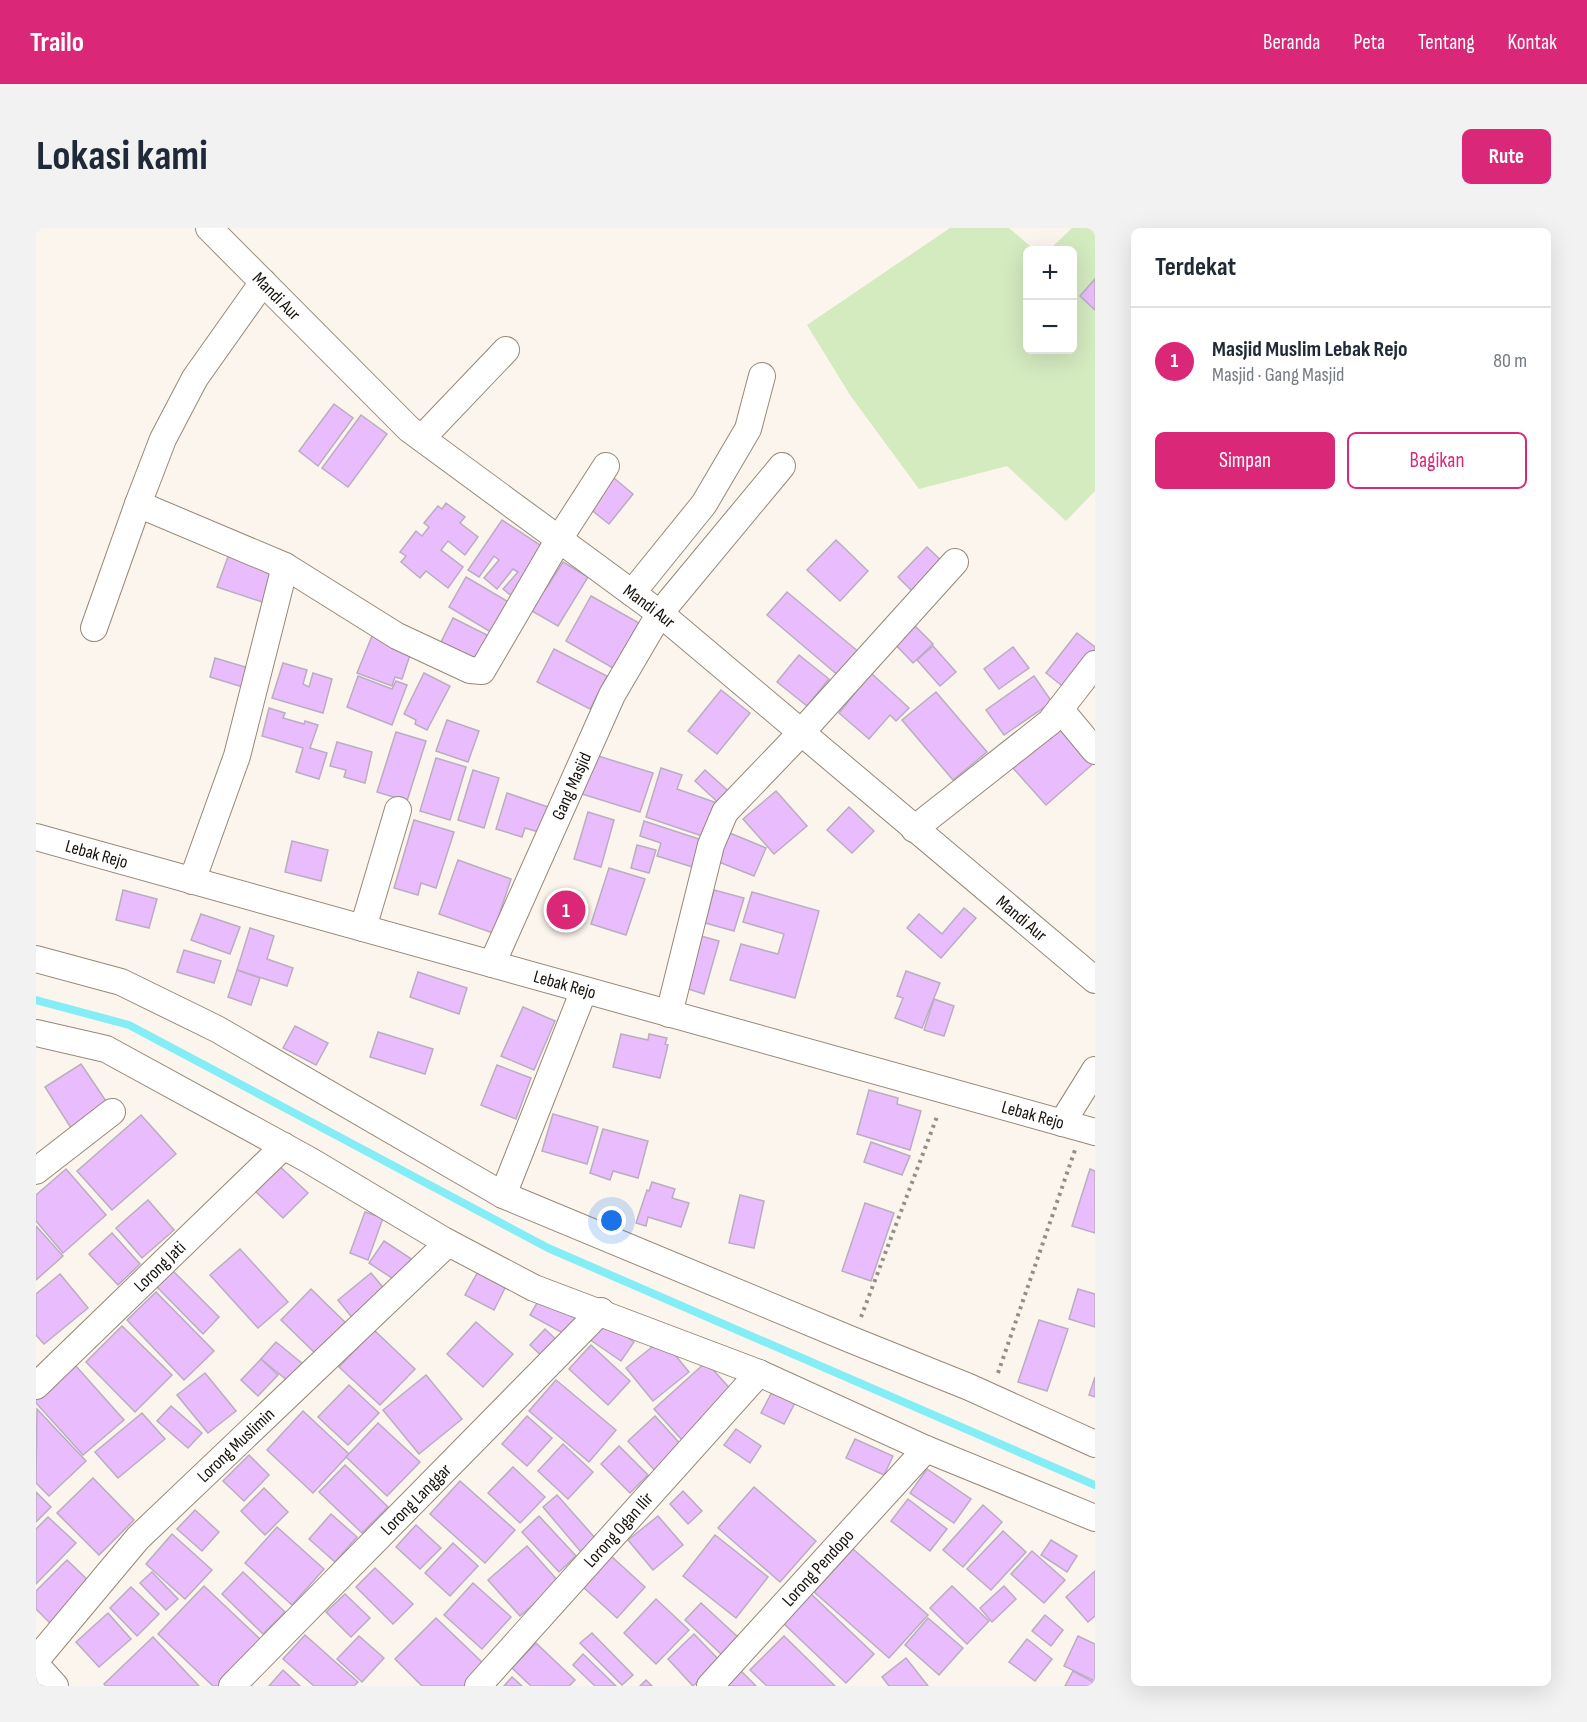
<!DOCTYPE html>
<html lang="id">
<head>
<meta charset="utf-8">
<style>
  :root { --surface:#fff; --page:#f2f2f3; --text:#1f2937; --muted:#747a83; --line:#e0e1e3; --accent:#db2777 }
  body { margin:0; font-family:"Sofia Sans Condensed",sans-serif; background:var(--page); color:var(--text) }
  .controls { position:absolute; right:18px; top:18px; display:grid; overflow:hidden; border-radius:9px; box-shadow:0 6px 24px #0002 }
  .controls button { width:54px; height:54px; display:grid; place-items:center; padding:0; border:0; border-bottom:2px solid var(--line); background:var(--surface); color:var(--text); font:30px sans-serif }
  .you { position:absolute; left:576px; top:993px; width:21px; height:21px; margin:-15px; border:4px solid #fff; border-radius:50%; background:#1a73e8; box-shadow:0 0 0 9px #1a73e833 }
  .badge { display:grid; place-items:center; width:39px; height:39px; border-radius:50%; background:var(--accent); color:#fff; font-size:20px; font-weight:700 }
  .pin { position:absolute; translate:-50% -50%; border:3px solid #fff; box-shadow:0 2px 6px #0006 }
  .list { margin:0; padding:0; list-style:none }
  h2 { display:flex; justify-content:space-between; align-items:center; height:78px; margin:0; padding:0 24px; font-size:26px }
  h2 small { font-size:20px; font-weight:400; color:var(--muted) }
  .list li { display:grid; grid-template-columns:39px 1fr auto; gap:18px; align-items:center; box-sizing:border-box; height:108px; padding:0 24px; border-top:2px solid var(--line) }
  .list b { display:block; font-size:22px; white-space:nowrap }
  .list p { margin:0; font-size:20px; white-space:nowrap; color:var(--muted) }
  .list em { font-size:20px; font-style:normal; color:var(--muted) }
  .actions { display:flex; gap:12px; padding:18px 24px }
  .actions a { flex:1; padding:14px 0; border:2px solid var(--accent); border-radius:9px; text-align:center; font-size:21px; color:var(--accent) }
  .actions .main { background:var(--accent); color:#fff }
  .map { position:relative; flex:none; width:1059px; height:1458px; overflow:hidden; border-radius:9px }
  header { display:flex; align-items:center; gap:36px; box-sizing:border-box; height:84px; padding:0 30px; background:var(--accent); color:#fff }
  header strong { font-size:28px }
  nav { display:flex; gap:33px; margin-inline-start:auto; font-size:21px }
  .intro { display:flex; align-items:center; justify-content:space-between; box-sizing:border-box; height:144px; padding:0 36px }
  h1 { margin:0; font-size:42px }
  .button { padding:15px 27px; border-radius:9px; background:var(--accent); color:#fff; font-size:21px; font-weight:700 }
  main { display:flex; gap:36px; padding:0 36px }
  aside { flex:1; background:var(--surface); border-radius:9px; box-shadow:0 6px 24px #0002 }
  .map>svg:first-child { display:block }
  .green { fill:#d4eabf }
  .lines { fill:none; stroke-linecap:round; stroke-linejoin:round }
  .stream { stroke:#84edf6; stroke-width:8 }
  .building { fill:#e9bdfd; stroke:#bbadc1; stroke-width:1.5 }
  .minor-casing { stroke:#978877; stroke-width:28 }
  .path { stroke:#958e88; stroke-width:4; stroke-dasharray:3 4.5; stroke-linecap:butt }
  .minor { stroke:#fff; stroke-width:26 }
  .labels { text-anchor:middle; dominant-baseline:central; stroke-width:6; stroke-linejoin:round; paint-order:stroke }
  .street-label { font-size:18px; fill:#17110b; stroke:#fff }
</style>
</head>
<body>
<header>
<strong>Trailo</strong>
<nav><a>Beranda</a><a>Peta</a><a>Tentang</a><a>Kontak</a></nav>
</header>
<div class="intro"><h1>Lokasi kami</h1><a class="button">Rute</a></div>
<main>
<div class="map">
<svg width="1059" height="1458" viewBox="0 0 1059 1458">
  <rect width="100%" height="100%" fill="#fcf5ee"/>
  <path class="green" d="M914,0H973L999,22H992V122H1036V22H1013L1036,0H1059V263L1030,293L971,238L883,261L814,167L771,97Z"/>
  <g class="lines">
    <path class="stream" d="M0,772L93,797L512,1020L1059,1257"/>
  </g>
  <g class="building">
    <path d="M1059,51V82L1044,68Z"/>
    <path d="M298,176L317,190L282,238L263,223Z"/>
    <path d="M325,187L351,206L312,259L286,240Z"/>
    <path d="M572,245L597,266L573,296L548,276Z"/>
    <path d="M410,275L429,289L424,295L442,309L429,327L412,313L405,322L427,339L412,360L390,343L384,350L365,334L370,328L364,324L380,303L386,308L393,299L388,295L402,278L406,281Z"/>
    <path d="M466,292L513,323L478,370L467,361L482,344L477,341L461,361L448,350L463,332L458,328L443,349L432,342Z"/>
    <path d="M800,312L832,343L804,373L771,342Z"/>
    <path d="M891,319L909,336L879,366L862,349Z"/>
    <path d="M193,326L243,344L232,376L181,359Z"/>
    <path d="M527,334L552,349L522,398L489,379L501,358L509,362Z"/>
    <path d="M430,349L476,376L458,406L413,379Z"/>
    <path d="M751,364L824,425L804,449L731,387Z"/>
    <path d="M555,368L603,395L577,440L530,413Z"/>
    <path d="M417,390L453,408L439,434L404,416Z"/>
    <path d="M873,392L897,416L877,435L854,411Z"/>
    <path d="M1041,405L1059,419V424L1030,461L1010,445Z"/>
    <path d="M336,408L370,421L374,427L366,451L359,449L356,458L321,445Z"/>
    <path d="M897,418L920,444L904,458L881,432Z"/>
    <path d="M977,419L993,440L963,461L948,441Z"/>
    <path d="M518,421L571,448L554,481L501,454Z"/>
    <path d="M763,427L793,451L771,478L741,454Z"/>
    <path d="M179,430L216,441L210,460L174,449Z"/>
    <path d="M247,435L271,442L267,456L273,459L277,445L296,451L287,485L236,470Z"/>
    <path d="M388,445L414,458L391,502L379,496L380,492L368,486Z"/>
    <path d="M835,445L873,480L860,493L854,487L833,511L803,485Z"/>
    <path d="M322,448L356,461L360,453L371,457L356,497L311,479Z"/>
    <path d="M998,448L1016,474L968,507L950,482Z"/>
    <path d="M685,462L714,485L681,526L652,503Z"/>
    <path d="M900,464L951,524L917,552L866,492Z"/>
    <path d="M233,480L249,485L247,490L268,496L269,493L282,497L274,520L291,525L283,551L260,544L267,520L226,508Z"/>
    <path d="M411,492L443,503L432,534L400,523Z"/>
    <path d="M1025,498L1058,535L1010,577L977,540Z"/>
    <path d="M360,504L390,513L371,573L341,564Z"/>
    <path d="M301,514L336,524L329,555L308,549L310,542L294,538Z"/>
    <path d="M559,527L617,545L604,584L546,566Z"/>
    <path d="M400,530L430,539L414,592L384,583Z"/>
    <path d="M625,540L646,547L641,561L681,575L669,609L610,589Z"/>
    <path d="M437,542L463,550L448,600L422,592Z"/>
    <path d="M669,542L699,569L688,580L659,553Z"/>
    <path d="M740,563L771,598L738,626L707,591Z"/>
    <path d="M471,565L515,580L506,605L489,600L486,609L460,601Z"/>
    <path d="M813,579L838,603L816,625L791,602Z"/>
    <path d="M552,584L578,592L565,639L538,631Z"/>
    <path d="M378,592L418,604L400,660L385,655L382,667L358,660Z"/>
    <path d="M608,593L672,614L663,641L621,628L625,615L604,608Z"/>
    <path d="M689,603L730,620L718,648L678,632Z"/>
    <path d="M256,613L292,622L285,653L249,644Z"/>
    <path d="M601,617L620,622L613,645L595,640Z"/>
    <path d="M422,632L475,651L457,705L403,686Z"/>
    <path d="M573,640L609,651L590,707L555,696Z"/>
    <path d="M87,662L121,671L113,700L80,692Z"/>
    <path d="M678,662L708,670L698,703L669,695Z"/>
    <path d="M716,664L783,683L759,770L694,752L705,716L742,726L748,706L707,694Z"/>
    <path d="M928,680L940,690L905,730L871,700L883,686L906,706Z"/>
    <path d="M165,686L204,699L194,726L155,712Z"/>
    <path d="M214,700L238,708L231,731L257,740L251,758L201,742Z"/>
    <path d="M658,706L683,713L668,766L643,758Z"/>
    <path d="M148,722L185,733L178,755L141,744Z"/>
    <path d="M201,742L224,750L215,777L192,769Z"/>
    <path d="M870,743L904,755L886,800L859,790L867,770L861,768Z"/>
    <path d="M382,744L431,760L423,786L374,769Z"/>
    <path d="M898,771L918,778L908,808L888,802Z"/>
    <path d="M487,779L519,793L498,842L465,828Z"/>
    <path d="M259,798L292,815L280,837L247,820Z"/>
    <path d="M342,804L397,821L389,846L334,829Z"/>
    <path d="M585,806L612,812L613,806L631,810L629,816L632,817L624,850L577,839Z"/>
    <path d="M45,836L72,876L35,900L9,859Z"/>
    <path d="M461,837L495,850L480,891L445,877Z"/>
    <path d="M833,862L862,870L861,876L885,883L874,922L821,906Z"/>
    <path d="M517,886L562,899L551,936L506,923Z"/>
    <path d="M105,887L140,926L76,982L41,943Z"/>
    <path d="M567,901L612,913L602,950L577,943L574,952L554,945Z"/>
    <path d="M835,914L874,928L866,947L828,934Z"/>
    <path d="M238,933L272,965L247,990L214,958Z"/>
    <path d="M30,941L70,987L27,1025L0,993V967Z"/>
    <path d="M1054,941L1059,943V1005L1036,998Z"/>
    <path d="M616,954L639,961L636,970L653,975L645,999L612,989L610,998L600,995L611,962L613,963Z"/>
    <path d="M704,967L728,973L718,1020L693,1015Z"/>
    <path d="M112,972L138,1002L106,1030L80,1000Z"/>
    <path d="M829,975L858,985L835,1053L806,1043Z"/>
    <path d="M329,984L347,990L332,1032L314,1025Z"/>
    <path d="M0,998L27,1028L0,1052Z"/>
    <path d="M76,1005L104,1036L82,1057L53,1026Z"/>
    <path d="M348,1013L377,1032L362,1054L333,1035Z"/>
    <path d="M204,1021L252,1074L222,1100L174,1047Z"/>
    <path d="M444,1040L472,1054L458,1082L429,1067Z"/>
    <path d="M136,1042L183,1089L167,1106L120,1058Z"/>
    <path d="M335,1045L351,1064L318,1092L302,1072Z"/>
    <path d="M24,1046L52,1080L8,1116L0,1107V1066Z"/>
    <path d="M275,1061L314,1099L284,1130L245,1092Z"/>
    <path d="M1042,1061L1059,1066V1099L1033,1091Z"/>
    <path d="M120,1064L178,1123L148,1152L91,1092Z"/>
    <path d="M505,1068L545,1090L534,1109L494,1087Z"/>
    <path d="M566,1092L598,1114L585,1133L553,1111Z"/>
    <path d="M1003,1092L1032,1101L1011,1163L982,1154Z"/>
    <path d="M440,1094L477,1126L447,1159L411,1126Z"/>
    <path d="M86,1098L136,1147L99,1184L50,1134Z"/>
    <path d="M509,1101L526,1117L511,1133L494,1117Z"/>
    <path d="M338,1102L379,1141L344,1177L303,1139Z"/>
    <path d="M626,1111L653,1144L617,1173L590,1140Z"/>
    <path d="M240,1114L272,1140L258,1158L225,1131Z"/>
    <path d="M555,1117L594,1153L572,1177L533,1141Z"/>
    <path d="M225,1131L242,1147L222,1168L205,1152Z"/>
    <path d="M670,1134L699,1166L647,1213L618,1181Z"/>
    <path d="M39,1137L88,1192L47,1227L0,1175V1171Z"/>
    <path d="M169,1145L200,1183L172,1205L141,1167Z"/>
    <path d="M390,1147L426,1191L383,1226L347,1182Z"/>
    <path d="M1059,1149V1169L1053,1167Z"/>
    <path d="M520,1152L580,1202L553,1234L493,1183Z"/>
    <path d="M313,1157L343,1185L312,1217L282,1189Z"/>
    <path d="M738,1160L761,1171L748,1196L725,1185Z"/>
    <path d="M135,1178L166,1205L152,1220L121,1193Z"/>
    <path d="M1,1181L50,1233L13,1268L0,1255Z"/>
    <path d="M267,1183L313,1226L277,1265L231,1222Z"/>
    <path d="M106,1185L129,1211L82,1250L59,1224Z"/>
    <path d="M491,1188L516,1210L491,1238L466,1216Z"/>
    <path d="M619,1188L648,1220L621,1245L592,1213Z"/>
    <path d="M342,1195L384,1234L351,1268L310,1229Z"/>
    <path d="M700,1201L725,1218L714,1235L688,1217Z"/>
    <path d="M819,1211L857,1228L848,1247L810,1230Z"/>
    <path d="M527,1216L557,1244L532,1271L502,1243Z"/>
    <path d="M583,1218L612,1247L594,1265L565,1236Z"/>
    <path d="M213,1227L233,1247L208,1273L187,1253Z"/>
    <path d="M309,1237L352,1279L326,1305L283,1264Z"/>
    <path d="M477,1239L509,1269L484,1295L452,1265Z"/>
    <path d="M891,1241L935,1271L918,1295L874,1265Z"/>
    <path d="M57,1250L98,1292L63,1327L21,1285Z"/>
    <path d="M424,1253L479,1302L449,1335L394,1286Z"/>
    <path d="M718,1259L780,1313L744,1354L682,1300Z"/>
    <path d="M228,1260L252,1284L229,1307L205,1283Z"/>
    <path d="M647,1263L666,1283L652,1296L634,1276Z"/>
    <path d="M0,1264L15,1279L0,1294Z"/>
    <path d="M521,1267L560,1311L545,1324L507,1279Z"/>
    <path d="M872,1271L911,1301L894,1323L855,1293Z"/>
    <path d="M947,1277L966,1294L927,1339L907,1322Z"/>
    <path d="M159,1282L183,1304L166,1323L141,1301Z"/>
    <path d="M295,1286L321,1309L299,1334L273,1311Z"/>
    <path d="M503,1288L540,1328L523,1344L486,1304Z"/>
    <path d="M622,1288L647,1317L617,1342L592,1312Z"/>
    <path d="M12,1289L40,1315L0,1356V1301Z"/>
    <path d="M380,1297L405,1320L384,1341L360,1319Z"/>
    <path d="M241,1299L288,1341L256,1377L209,1335Z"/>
    <path d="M967,1303L990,1324L955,1362L931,1341Z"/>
    <path d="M136,1306L176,1342L149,1371L110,1336Z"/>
    <path d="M679,1307L732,1349L700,1390L647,1348Z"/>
    <path d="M1015,1312L1041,1328L1031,1344L1005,1327Z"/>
    <path d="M417,1315L442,1338L414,1368L389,1345Z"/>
    <path d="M491,1318L523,1354L484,1388L452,1352Z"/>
    <path d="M817,1321L892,1387L853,1430L778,1364Z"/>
    <path d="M996,1323L1029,1352L1008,1375L975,1346Z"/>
    <path d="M575,1328L609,1359L581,1390L547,1359Z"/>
    <path d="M31,1332L58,1358L17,1398L0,1381V1363Z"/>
    <path d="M339,1340L377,1376L357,1396L320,1359Z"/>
    <path d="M1059,1343V1388L1052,1394L1030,1369Z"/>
    <path d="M116,1344L142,1371L130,1382L104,1355Z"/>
    <path d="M207,1344L249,1384L227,1406L186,1366Z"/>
    <path d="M437,1355L475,1389L446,1421L408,1387Z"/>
    <path d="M168,1358L225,1412L182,1458H177L122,1406Z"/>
    <path d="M916,1358L953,1393L931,1416L894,1380Z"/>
    <path d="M968,1358L980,1371L956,1394L944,1380Z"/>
    <path d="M95,1359L123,1386L101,1408L74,1380Z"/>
    <path d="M774,1365L838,1426L810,1455L746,1394Z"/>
    <path d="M309,1366L334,1390L315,1409L290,1384Z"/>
    <path d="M620,1371L653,1402L620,1436L588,1405Z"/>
    <path d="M665,1375L703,1410L687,1428L649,1392Z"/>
    <path d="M72,1385L95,1411L63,1439L40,1414Z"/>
    <path d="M1009,1387L1027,1402L1015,1418L996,1403Z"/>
    <path d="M400,1390L450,1438L430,1458H386L359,1431Z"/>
    <path d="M892,1390L927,1420L903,1447L869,1417Z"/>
    <path d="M556,1405L597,1447L586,1457L544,1415Z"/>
    <path d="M658,1406L684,1433L657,1458L632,1431Z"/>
    <path d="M269,1407L322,1454L318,1458H278L247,1431Z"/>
    <path d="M323,1408L348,1430L326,1454L301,1431Z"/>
    <path d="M748,1408L799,1458H731L714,1442Z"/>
    <path d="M1042,1408L1059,1416V1453L1028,1438Z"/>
    <path d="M117,1409L163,1458H70L68,1456Z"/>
    <path d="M991,1411L1016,1431L999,1453L973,1434Z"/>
    <path d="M500,1415L539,1452L533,1458H495L476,1440Z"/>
    <path d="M547,1426L580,1458H559L537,1437Z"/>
    <path d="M870,1430L892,1458H853L846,1449Z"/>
    <path d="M703,1441L720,1458H687Z"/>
    <path d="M247,1442L264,1458H233Z"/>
    <path d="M1037,1443L1059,1455V1458H1029Z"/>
    <path d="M476,1449L486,1458H468Z"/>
    <path d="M610,1452L616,1458H604Z"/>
  </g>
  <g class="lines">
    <g class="minor-casing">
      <g id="minor">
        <path id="s1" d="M173,0L373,201L626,387L1059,752"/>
        <path d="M386,210L470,122"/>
        <path d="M249,338L361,408L434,442L446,443L523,311L570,238"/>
        <path d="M596,365L668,276L712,201L726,148"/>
        <path d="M58,400L102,276"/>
        <path d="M1024,481L1059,523"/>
        <path d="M878,601L1014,494L1059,436"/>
        <path id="s2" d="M0,609L1059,904"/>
        <path d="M156,653L201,528L249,338L102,276L127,211L159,150L227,54"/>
        <path d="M327,700L362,582"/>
        <path d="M0,731L85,754L181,801L467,967L816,1112L933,1159L1059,1216"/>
        <path id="s3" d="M456,736L576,467L624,385L746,238"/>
        <path d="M633,786L675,617L689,584L761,509L919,334"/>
        <path d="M0,805L70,821L273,932L407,1012L498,1060L723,1145L890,1221L1059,1290"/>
        <path d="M1026,895L1059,842"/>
        <path d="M0,943L76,884"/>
        <path d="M467,967L548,762"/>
        <path id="s4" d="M0,1158L248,918"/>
        <path id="s5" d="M0,1432L102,1310L412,1015"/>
        <path d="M0,1437L19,1458"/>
        <path id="s6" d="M196,1458L565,1083"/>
        <path id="s7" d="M442,1458L723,1145"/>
        <path id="s8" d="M674,1458L890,1221"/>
      </g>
    </g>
    <g class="path">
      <path d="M825,1089L902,886"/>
      <path d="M962,1145L1039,922"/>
    </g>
    <use href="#minor" class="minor"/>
  </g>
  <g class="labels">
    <g class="street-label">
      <text stroke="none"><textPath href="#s1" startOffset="96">Mandi Aur</textPath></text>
      <text stroke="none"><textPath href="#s1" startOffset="582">Mandi Aur</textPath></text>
      <text stroke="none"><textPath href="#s3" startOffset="195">Gang Masjid</textPath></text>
      <text stroke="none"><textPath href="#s2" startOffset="63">Lebak Rejo</textPath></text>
      <text stroke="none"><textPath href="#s1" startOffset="1068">Mandi Aur</textPath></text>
      <text stroke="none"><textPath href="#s2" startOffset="549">Lebak Rejo</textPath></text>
      <text stroke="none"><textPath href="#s2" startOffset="1035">Lebak Rejo</textPath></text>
      <text stroke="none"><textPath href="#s4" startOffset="172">Lorong Jati</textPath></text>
      <text stroke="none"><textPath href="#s5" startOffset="294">Lorong Muslimin</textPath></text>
      <text stroke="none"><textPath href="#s6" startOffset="262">Lorong Langgar</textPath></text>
      <text stroke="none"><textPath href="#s7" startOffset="210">Lorong Ogan Ilir</textPath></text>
      <text stroke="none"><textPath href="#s8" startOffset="160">Lorong Pendopo</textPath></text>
    </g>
  </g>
</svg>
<div class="controls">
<button>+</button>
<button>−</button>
</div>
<div class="you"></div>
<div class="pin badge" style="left:530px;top:682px">1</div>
</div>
<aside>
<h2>Terdekat<small></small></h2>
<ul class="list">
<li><span class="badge">1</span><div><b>Masjid Muslim Lebak Rejo</b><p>Masjid · Gang Masjid</p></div><em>80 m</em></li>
</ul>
<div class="actions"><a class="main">Simpan</a><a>Bagikan</a></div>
</aside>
</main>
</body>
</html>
